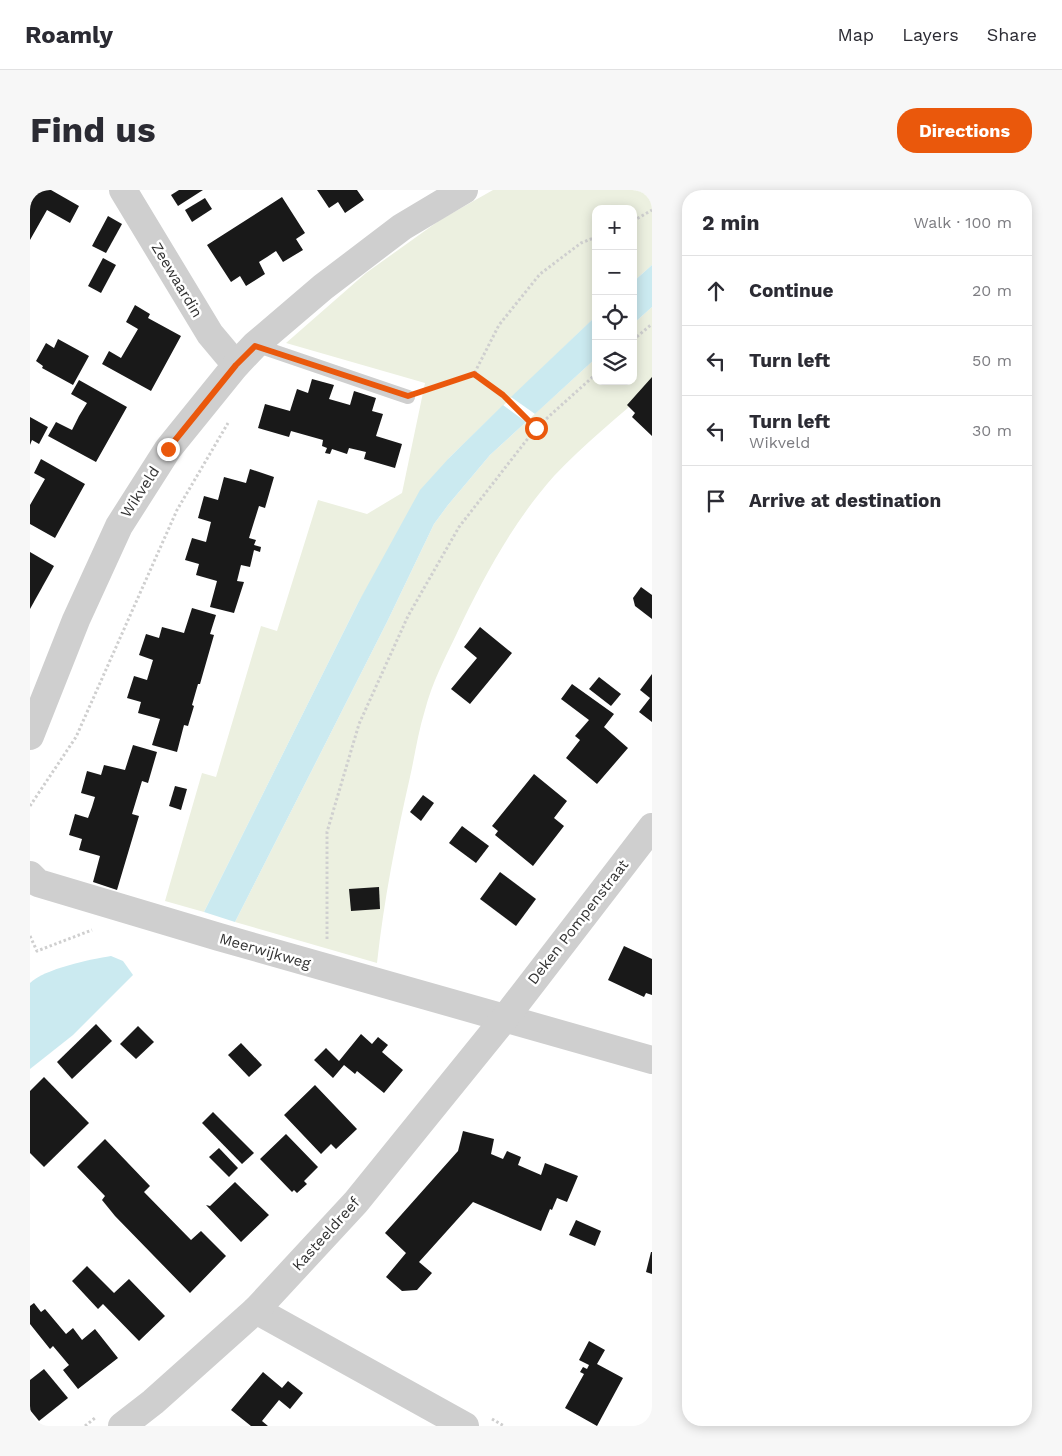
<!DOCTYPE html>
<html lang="en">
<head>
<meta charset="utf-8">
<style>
  :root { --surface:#fff; --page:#f7f7f7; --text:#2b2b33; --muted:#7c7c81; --line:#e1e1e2; --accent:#ea580c }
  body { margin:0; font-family:"Work Sans",sans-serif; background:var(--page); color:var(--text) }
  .controls { position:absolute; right:15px; top:15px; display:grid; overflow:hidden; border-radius:10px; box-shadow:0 2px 12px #0003 }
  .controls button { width:45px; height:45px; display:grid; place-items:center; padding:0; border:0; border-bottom:1px solid var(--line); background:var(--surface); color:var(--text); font:25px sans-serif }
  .stop { position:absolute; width:15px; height:15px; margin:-11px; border:4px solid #ea580c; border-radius:50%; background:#fff }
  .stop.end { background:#ea580c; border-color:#fff; box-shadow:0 1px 5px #0008 }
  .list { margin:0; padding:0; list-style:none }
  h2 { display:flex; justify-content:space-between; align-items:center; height:65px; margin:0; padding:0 20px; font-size:21px }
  h2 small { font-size:16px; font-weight:400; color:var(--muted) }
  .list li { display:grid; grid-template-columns:32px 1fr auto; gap:15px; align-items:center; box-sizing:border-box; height:70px; padding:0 20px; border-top:1px solid var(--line) }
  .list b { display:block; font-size:19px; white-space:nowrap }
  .list p { margin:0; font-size:16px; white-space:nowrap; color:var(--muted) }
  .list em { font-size:16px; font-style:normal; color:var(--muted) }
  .icon { flex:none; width:28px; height:28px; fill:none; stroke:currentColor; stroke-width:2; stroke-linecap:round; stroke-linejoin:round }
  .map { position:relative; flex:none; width:622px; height:1236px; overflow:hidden; border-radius:20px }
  header { display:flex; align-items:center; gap:30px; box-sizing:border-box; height:70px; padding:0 25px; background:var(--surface); border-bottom:1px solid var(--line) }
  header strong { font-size:24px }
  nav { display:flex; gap:28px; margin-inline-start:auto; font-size:18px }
  .intro { display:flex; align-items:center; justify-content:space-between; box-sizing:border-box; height:120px; padding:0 30px }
  h1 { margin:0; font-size:35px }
  .button { padding:12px 22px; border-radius:20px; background:var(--accent); color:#fff; font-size:18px; font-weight:700 }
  main { display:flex; gap:30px; padding:0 30px }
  aside { flex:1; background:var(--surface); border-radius:20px; box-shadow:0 2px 12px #0003 }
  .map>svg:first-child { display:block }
  .green { fill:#ecf0e0 }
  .water { fill:#cbeaf0 }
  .building { fill:#191919 }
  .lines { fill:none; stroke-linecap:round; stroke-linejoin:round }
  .path { stroke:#cfcfcf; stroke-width:3; stroke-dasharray:2.5 2.5; stroke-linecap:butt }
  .service { stroke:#cfcfcf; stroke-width:14 }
  .minor { stroke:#cfcfcf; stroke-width:28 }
  .route { stroke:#ea580c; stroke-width:6 }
  .labels { text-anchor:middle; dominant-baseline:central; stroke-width:5; stroke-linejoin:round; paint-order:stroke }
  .street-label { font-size:15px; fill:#323232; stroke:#fff }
</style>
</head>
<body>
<header>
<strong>Roamly</strong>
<nav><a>Map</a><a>Layers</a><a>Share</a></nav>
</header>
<div class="intro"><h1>Find us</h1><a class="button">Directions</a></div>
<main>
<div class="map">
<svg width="622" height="1236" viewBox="0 0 622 1236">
  <rect width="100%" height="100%" fill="#fff"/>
  <g class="green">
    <path d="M463,0H622V75L603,92V19H566V126L419,268L328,413L174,722L135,711L172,583L186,587L231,436L247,441L288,310L337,324L372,303L395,193L256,153L336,83L410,30Z"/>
    <path d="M622,117V197C589,226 554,254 524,286C483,332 453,388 427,443C415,468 402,493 395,520C388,542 385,565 380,587C366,648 354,710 347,773L205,732L357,432L404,334L418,315L460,265L566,168V191H603V134Z"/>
  </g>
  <g class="water">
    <path d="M622,75V117L603,134V92Z"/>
    <path d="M566,126V168L505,224L481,207Z"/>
    <path d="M473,215L496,232L460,265L418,315L404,334L357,432L205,732L174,722L328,413L390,300L419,268Z"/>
    <path d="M81,766L93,771L103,785L43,845L0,879V793C14,779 61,769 81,766Z"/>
  </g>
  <g class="building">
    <path d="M0,0H21L49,16L40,33L17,20L0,50Z"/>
    <path d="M149,0H173L148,16L141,5Z"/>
    <path d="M287,0H327L334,10L315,23L308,12L299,18Z"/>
    <path d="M252,7L275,43L266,49L273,60L253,72L246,61L237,67L229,72L235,84L216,96L210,86L201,92L177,55Z"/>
    <path d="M175,8L182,19L162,32L155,20Z"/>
    <path d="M78,26L92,34L76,63L62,56Z"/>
    <path d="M73,68L86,75L71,103L58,96Z"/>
    <path d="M105,115L120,124L118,128L151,146L121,201L72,174L79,161L91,168L108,139L96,132Z"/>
    <path d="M28,149L59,166L43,195L12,178L13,176L6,171L16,153L24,158Z"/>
    <path d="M622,187V246L602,227L605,223L597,215Z"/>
    <path d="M282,189L304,195L299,209L320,215L324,201L346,208L342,221L353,224L346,246L372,254L365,278L334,269L336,262L319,258L317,264L302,259L300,264L295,263L297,258L292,256L293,250L261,241L259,247L228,238L235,214L260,221L267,199L278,203Z"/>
    <path d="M49,190L97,217L66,272L18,246L26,232L42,240L49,226L57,213L41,204Z"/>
    <path d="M0,227L18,237L9,254L2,250L0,255Z"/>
    <path d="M11,269L55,294L25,348L0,334V315L15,289L4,283Z"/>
    <path d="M220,279L244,287L235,318L229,316L219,348L226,350L224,355L231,357L230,362L224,360L220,377L211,375L207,391L214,392L204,423L180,417L187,391L166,385L169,374L155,370L162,348L176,352L181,332L168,328L174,306L188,310L194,287L216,293Z"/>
    <path d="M0,362L24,376L0,419Z"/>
    <path d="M611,397L622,405V429L605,416L603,408Z"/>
    <path d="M162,418L186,425L180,444L184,445L170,494H168L162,515L164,516L158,536L154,535L147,562L122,555L130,529L108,523L111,512L97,508L104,486L117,490L123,470L109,465L116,444L129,448L132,437L154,443Z"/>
    <path d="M450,437L482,463L440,514L421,499L447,468L434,457Z"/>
    <path d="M622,484V532L609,522L620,508L610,500Z"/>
    <path d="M569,487L591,504L581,516L559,499Z"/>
    <path d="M542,494L584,524L574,537L598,558L567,594L536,568L550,550L545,546L559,530L531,509Z"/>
    <path d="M103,555L127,562L118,593L112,591L102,624L109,626L87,700L63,692L70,666L49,660L52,649L39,645L45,624L58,628L62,617L65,607L51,603L57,581L71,585L74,575L95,580Z"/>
    <path d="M504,584L537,611L524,628L534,636L503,676L465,645L468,641L462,636Z"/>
    <path d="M145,596L157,599L151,620L139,616Z"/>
    <path d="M393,605L404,613L391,631L380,622Z"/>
    <path d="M432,636L459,656L446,673L419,653Z"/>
    <path d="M470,682L506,709L486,736L450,709Z"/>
    <path d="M349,697L350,719L321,721L319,699Z"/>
    <path d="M594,756L622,769V805L616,803L614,807L578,790Z"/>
    <path d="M66,834L82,851L42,889L27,872Z"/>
    <path d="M108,836L124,852L106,869L90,854Z"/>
    <path d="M331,844L342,854L348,847L358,855L352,862L373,880L354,903L327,881L325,884L314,875L303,888L284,870L296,858L309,871Z"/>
    <path d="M211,853L232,875L219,887L198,865Z"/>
    <path d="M14,887L59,933L14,977L0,963V901Z"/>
    <path d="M285,895L327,939L306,959L301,954L291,964L254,925Z"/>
    <path d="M183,922L224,963L212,974L172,933Z"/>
    <path d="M433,941L464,949L461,964L473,969L477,961L491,967L488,975L511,985L515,973L548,986L537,1012L527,1008L522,1020L520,1019L511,1041L443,1012L389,1072L402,1083L387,1100L372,1101L356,1087L376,1063L355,1043L428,961Z"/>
    <path d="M256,944L288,977L274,991L277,994L267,1003L264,1000L262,1002L230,969Z"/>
    <path d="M75,949L120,996L114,1002L161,1050L171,1041L196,1066L160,1103L85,1026L72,1010L75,1006L47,977Z"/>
    <path d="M189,958L208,978L199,987L179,967Z"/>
    <path d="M205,992L239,1025L211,1052L176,1015L180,1016Z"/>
    <path d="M546,1030L571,1041L565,1056L539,1045Z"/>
    <path d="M621,1062H622V1084L616,1082Z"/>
    <path d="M57,1076L84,1103L99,1089L135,1126L109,1151L73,1114L68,1119L42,1091Z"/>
    <path d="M4,1113L11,1122L15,1119L36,1144L43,1138L52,1150L65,1139L88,1168L48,1199L33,1180L39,1175L23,1156L20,1159L0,1134V1116Z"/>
    <path d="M559,1151L575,1160L567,1174L593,1188L567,1236L535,1218L554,1184L550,1182L553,1177L557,1179L559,1175L549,1170Z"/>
    <path d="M14,1179L38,1208L9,1231L0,1220V1190Z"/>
    <path d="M233,1182L252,1198L258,1191L273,1203L260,1219L249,1210L232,1231L238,1236H221L201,1220Z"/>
  </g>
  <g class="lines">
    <g class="path">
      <path d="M603,31L622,20"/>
      <path d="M603,150L622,134"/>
      <path d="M444,184L473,205L506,238"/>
      <path d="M398,200L444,184L469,135L510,84L551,53L566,47"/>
      <path d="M0,616L46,547L147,320L198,233"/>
      <path d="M0,746L7,761L62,740"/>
      <path d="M297,749V642L329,534L378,426L429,337L506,238L566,184"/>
      <path d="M462,1229L474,1236"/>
      <path d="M55,1236L65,1228"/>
    </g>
    <path class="service" d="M225,155L378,207"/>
    <g class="minor">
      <path d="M93,0L180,144L206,175"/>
      <path d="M0,546L46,430L89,336L138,259L206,175L225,155L293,97L372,37L434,0"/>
      <path d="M0,685L8,693L189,747L622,870"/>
      <path d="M226,1120L435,1236"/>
      <path d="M92,1236L123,1212L226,1120L326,1012L475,828L622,637"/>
    </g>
  </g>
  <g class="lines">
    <path class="route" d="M138,259L206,175L225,156L378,206L444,184L473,205L506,238"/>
  </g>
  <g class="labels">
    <g class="street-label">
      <text transform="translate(147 90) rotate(59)">Zeewaardin</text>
      <text transform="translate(110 302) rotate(-57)">Wikveld</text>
      <text transform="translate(548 732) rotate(-52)">Deken Pompenstraat</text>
      <text transform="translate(235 761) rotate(16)">Meerwijkweg</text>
      <text transform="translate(296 1044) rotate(-48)">Kasteeldreef</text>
    </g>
  </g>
</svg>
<div class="controls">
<button>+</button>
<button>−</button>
<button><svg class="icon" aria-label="locate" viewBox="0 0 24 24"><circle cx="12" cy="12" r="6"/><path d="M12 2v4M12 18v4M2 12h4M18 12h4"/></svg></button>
<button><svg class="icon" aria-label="layers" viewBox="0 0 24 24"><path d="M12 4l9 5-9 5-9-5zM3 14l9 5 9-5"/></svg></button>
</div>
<div class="stop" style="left:506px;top:238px"></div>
<div class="stop end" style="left:138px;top:259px"></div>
</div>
<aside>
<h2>2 min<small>Walk · 100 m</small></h2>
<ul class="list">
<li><svg class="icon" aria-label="ahead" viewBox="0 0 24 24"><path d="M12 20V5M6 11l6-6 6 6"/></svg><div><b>Continue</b></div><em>20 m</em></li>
<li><svg class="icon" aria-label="left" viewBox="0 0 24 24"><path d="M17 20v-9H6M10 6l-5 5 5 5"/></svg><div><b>Turn left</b></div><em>50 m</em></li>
<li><svg class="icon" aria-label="left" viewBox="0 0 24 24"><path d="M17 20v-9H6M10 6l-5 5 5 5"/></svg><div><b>Turn left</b><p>Wikveld</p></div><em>30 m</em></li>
<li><svg class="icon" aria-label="arrive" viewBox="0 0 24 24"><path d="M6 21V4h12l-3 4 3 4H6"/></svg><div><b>Arrive at destination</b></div></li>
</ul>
</aside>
</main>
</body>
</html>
